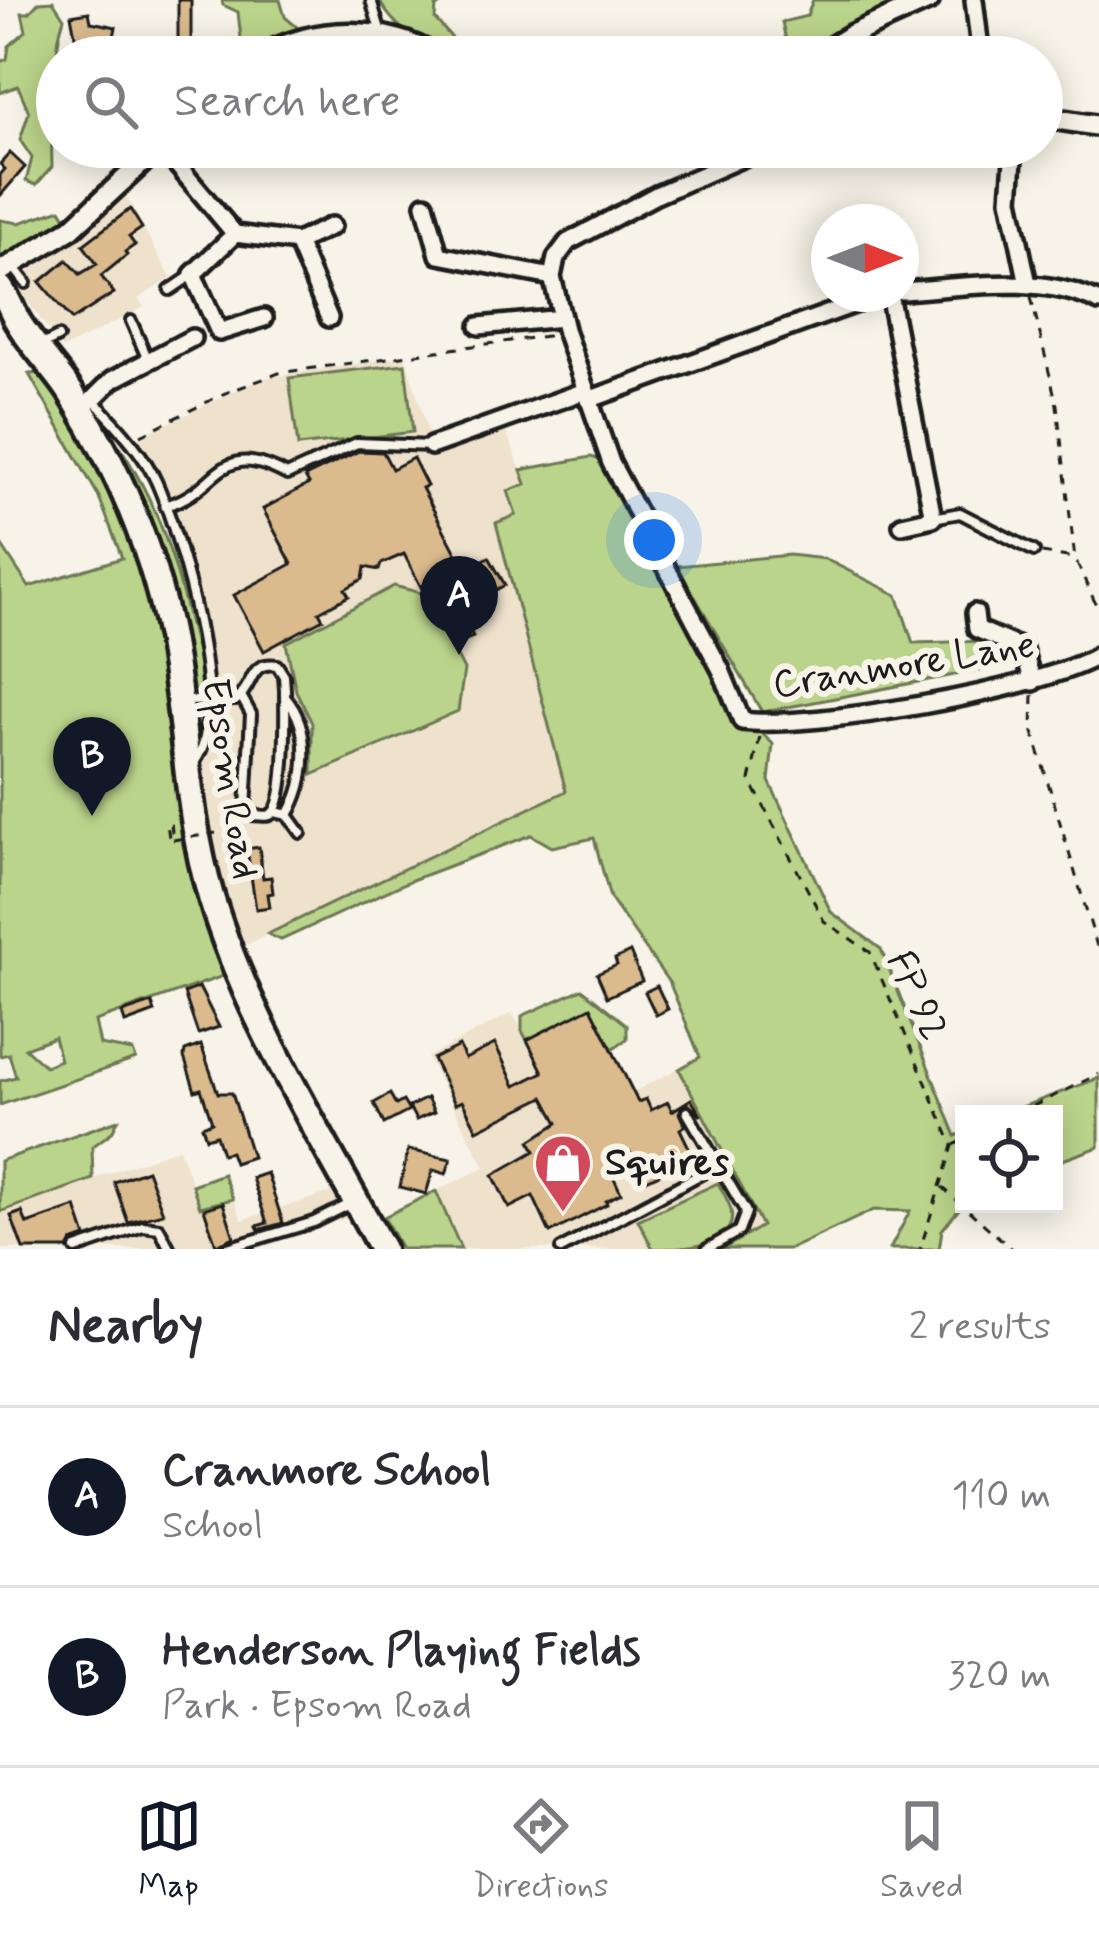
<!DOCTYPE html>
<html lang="en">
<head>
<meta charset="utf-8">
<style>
  :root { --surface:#fff; --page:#f2f2f3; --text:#2b2b33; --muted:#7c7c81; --line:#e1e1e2; --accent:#111827 }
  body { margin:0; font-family:Mynerve,sans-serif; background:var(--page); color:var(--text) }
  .controls { position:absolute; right:36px; bottom:36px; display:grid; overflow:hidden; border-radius:0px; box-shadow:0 6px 30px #0003 }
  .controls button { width:108px; height:108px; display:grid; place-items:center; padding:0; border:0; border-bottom:3px solid var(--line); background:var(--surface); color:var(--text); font:60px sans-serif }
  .compass { position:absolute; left:811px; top:204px; width:108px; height:108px; border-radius:50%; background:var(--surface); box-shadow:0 6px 30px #0003; rotate:90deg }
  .you { position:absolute; left:654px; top:540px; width:42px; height:42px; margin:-30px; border:9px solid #fff; border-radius:50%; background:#1a73e8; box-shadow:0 0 0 18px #1a73e833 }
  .badge { display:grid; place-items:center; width:78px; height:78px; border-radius:50%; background:var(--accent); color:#fff; font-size:39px; font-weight:700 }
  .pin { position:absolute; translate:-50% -99px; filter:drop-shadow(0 3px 6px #0008) }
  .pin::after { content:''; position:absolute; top:63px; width:42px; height:36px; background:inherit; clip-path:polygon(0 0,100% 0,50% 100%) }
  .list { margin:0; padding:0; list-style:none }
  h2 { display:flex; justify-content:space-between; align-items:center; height:156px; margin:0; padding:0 48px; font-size:51px }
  h2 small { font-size:39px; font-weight:400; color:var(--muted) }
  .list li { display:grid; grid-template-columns:78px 1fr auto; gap:36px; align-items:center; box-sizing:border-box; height:180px; padding:0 48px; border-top:3px solid var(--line) }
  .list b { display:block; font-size:45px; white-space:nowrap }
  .list p { margin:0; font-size:39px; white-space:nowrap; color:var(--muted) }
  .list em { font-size:39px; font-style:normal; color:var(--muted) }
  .icon { flex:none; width:66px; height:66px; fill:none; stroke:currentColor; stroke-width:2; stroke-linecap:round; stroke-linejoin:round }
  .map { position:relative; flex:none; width:1099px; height:1249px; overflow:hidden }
  .search { position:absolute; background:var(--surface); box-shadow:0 6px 30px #0003; left:36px; right:36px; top:36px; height:132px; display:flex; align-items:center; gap:30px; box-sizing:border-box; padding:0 42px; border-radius:66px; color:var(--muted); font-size:45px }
  .sheet { height:516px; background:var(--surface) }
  nav { display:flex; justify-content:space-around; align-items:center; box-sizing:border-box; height:168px; border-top:3px solid var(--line); background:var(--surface); font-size:33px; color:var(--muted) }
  nav a { display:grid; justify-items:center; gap:6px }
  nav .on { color:var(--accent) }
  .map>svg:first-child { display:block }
  .built { fill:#efe2cd }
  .green { fill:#bbd48b; stroke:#6c7854; stroke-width:3; fill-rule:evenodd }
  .building { fill:#dbbb8e; stroke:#1c1c1c; stroke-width:3 }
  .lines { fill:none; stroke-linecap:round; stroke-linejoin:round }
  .service-casing { stroke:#1c1c1c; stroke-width:16 }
  .minor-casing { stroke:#1c1c1c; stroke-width:24 }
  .tertiary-casing { stroke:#1c1c1c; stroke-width:27 }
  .primary-casing { stroke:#1c1c1c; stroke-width:33 }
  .path { stroke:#1c1c1c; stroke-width:3; stroke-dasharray:9 9; stroke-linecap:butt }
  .service { stroke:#f7f3e8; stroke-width:8 }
  .minor { stroke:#f7f3e8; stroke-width:15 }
  .tertiary { stroke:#f7f3e8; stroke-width:18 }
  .primary { stroke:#f7f3e8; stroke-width:24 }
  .path-bridge { stroke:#1c1c1c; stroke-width:3; stroke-dasharray:9 9; stroke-linecap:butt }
  .labels { text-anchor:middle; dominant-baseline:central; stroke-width:12; stroke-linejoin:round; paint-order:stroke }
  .street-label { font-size:39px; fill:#1c1c1c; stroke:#f7f3e8 }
  .poi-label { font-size:39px; font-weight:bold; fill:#1c1c1c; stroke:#f7f3e8; text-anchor:start }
</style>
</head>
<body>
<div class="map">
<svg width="1099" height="1249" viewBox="0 0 1099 1249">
  <rect width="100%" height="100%" fill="#f7f3e8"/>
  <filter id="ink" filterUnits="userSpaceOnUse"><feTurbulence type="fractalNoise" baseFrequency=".00833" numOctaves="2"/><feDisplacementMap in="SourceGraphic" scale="24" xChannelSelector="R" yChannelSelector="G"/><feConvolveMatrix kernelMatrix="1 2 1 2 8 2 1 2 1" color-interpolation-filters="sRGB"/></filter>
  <g filter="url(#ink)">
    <g class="built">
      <path d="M127,198L171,278L138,299L144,307L63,349L21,293L27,273Z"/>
      <path d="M405,356L434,450L504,426L521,470L591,457L567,791L248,944L233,940L206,848L197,768L207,737V669L179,550L155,478L129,442L260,379Z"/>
      <path d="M591,1007L633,1092L701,1057L762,1227L723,1249H401L384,1217L485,1167L427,1057L512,1013L527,1040Z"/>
      <path d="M179,1148L192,1184L223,1174L242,1220L338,1190L352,1216L256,1249H0V1212Z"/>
    </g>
    <g class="green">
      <path d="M222,0H280L285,17L305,34L243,57L238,12L223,5Z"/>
      <path d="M379,0H447L436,7L435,19L459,46L481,57C441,57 398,36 379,0Z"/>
      <path d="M813,0H916L816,47L806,57H703L777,54L786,40L782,22L807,16Z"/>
      <path d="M53,1L64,18C55,44 57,61 57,89L43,94L51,116L52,167L36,185L26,181L32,158L20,140L29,112L18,86L0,93V62L7,59L9,46L26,31L22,13H29L39,2Z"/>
      <path d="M61,209L69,222L0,257V220L19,223Z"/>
      <path d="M405,364L413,432L298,446L289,378Z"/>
      <path d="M40,373L64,402L117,494L153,591L229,974L95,1021L100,1045L133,1051L136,1059L0,1105V1081L16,1077L9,1054L0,1056V543L29,587L122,558L99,497L29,374ZM54,1037L60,1060L45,1066L25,1048Z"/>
      <path d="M92,409C148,478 172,543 191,629C196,650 203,672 200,693H188Z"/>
      <path d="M591,457L611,463L734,706L773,744L769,781L831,912L881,949L956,1136L964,1132V1203L942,1230L939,1249H890L910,1211L874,1210L790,1249H723L762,1226L679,1069L700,1057L670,984L610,898L594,838L552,847L531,835L412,880L281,940L268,934L566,791L496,523L516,515L508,491L526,484L521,470Z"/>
      <path d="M789,555L825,559L897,595L913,643L987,641L991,668L762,712L677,566Z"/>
      <path d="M394,586L425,594L464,670L458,711L312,775V723L296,691L286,643Z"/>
      <path d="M582,989L627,1025V1039L612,1049L591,1008L527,1040L522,1031V1016Z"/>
      <path d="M1099,1078V1147L1054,1163V1114H1003Z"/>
      <path d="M118,1120L112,1132L92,1147L93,1179L0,1212V1161Z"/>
      <path d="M223,1174L233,1199L200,1207L192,1185Z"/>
      <path d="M718,1183C722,1191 729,1201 731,1210C739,1249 676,1249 653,1249L638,1220Z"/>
      <path d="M436,1191L461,1249H401L384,1217Z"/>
    </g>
    <g class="building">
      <rect x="178" y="0" width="13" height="41"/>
      <path d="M89,12L91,22L116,27L113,42L94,39L98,54L79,57L71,15Z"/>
      <path d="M10,153L25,167L0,196V175L5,169L0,164Z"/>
      <path d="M130,209L142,228L129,237L135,245L125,252L127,255L101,276L114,293L72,320L40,282L67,260L80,274L97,264L83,245Z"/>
      <path d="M359,451L383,452L392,469L413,458L427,486L422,488L465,570L489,557L505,585L461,609L473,637L458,643L427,584L421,587L404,554L381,564L379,570L365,567L363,579L345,589L349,596L319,612L323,619L264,651L234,595L292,564L263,509L309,484L305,477Z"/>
      <path d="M259,847L263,878L271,877L273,893L268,894L270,907L256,909L247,849Z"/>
      <path d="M630,952L642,981L607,997L597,974L617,965L615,959Z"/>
      <path d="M657,986L668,1009L656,1015L645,992Z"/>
      <path d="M199,987L219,1027L198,1034L184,993Z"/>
      <path d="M152,1003L155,1012L125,1023L122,1013Z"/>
      <path d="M591,1007L638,1102L646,1099L651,1110L668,1102L672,1111L691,1099L701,1116L688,1104L682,1106L679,1113L685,1126L680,1129L694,1158L644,1181L630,1152L607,1163L621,1193L606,1201L607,1204L550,1233L533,1196L509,1208L493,1175L535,1151L530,1141L558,1123L544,1097L477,1130L462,1101L455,1104L433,1059L459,1046L465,1059L495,1044L515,1086L543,1072L527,1040Z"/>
      <path d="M201,1045L218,1093H232L252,1157L234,1163L230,1152L222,1154L216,1135L206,1138L202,1126L212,1122L201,1089L195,1091L184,1057L185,1051Z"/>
      <path d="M390,1094L396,1105L403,1101L409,1111L384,1124L374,1103Z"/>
      <path d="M427,1098L434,1112L416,1120L409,1107Z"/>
      <path d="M408,1150L451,1159L446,1174L433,1170L426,1194L400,1187Z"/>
      <path d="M147,1170L163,1213L128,1222L114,1182Z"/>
      <path d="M267,1173L283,1223L259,1230L257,1226L267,1223L252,1178Z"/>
      <path d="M223,1203L234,1237L216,1245L204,1209Z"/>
      <path d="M76,1207L86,1237L72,1242L68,1249H23L11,1216L22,1212L27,1224Z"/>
    </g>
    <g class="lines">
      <g class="service-casing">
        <g id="service">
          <path d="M371,0L381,33"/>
          <path d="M12,265L26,283"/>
          <path d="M170,290L192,275"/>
          <path d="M131,321L148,360"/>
          <path d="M40,346L58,337"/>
          <path d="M93,400C116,423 143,452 156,481C180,535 232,713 195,761"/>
          <path d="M165,506C222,490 216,437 287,475L357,443L431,446"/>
          <path d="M933,518L960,513L1034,551"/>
          <path d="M286,698C312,729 308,781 288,815"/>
          <path d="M186,701L236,700C255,685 248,661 277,665L284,676L285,690C285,712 288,806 270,815C266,817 255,815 251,815L246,809L251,714L241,696"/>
          <path d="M275,812L288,815L301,833"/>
          <path d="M687,1112L746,1212L739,1231L707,1249"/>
          <path d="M76,1249L143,1226L159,1228L170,1249"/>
          <path d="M224,1249L314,1222L352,1203"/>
          <path d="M561,1249L718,1165"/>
        </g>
      </g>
      <g class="minor-casing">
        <g id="minor">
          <path d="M974,0L981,57"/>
          <path d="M162,147L235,234L297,242L329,318"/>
          <path d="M767,147L656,195L568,242L556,258L552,277L566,333L611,463L721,670L742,721C809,730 1042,690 1099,655"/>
          <path d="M1014,147L1010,199L1028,284"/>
          <path d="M425,204L439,255L552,277"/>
          <path d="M235,234L193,274L219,332L264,318"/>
          <path d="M297,242L332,226"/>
          <path d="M901,291C965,287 1039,273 1099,302"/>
          <path d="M889,294L933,518L902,525"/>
          <path d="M479,326L562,318"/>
          <path d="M92,400L112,380L192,338"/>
          <path d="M588,400L882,294"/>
          <path d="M431,446L585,391"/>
          <path d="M975,613L977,629L1023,649L1033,682"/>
        </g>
      </g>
      <g class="tertiary-casing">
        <g id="tertiary">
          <path d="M260,57C315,26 383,24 437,57"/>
          <path d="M816,57L853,34L929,0"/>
          <path d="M1042,117L1099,126"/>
          <path d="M1,271L71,229L159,147"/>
        </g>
      </g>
      <g class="primary-casing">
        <path id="primary" d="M0,288C8,299 11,309 17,320C32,346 55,368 71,393C118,468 153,550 170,637C186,724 186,812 211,897C248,1021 322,1136 382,1249"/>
      </g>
      <g class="path">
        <path d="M1031,297L1057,405L1075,559L1099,611"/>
        <path d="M141,435L223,394L279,373L553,335"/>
        <path d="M1042,553L1074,558"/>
        <path d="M1033,695L1032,729L1099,953"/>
        <path d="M760,737L750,780L824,921L870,952L953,1146L920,1249"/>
        <path d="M169,837L167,824L171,823L173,840"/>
        <path d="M1017,1114L1099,1074"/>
        <path d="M954,1145L964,1140"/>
        <path d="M942,1187L1012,1249"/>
      </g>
      <use href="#service" class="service"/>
      <use href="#minor" class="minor"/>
      <use href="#tertiary" class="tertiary"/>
      <use href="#primary" class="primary"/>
      <path class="path-bridge" d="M173,840L216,833"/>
    </g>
  </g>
  <defs>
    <g id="shop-pin" transform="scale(3)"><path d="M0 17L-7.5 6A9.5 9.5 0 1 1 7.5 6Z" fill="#d1495b" stroke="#f7f3e8"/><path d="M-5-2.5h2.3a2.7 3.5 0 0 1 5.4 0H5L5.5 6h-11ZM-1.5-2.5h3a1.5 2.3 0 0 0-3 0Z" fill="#fff"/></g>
  </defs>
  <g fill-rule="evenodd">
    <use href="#shop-pin" x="563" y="1163"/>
  </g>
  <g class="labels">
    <g class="street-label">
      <text transform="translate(904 666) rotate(-9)">Cranmore Lane</text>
      <text transform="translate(229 779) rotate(81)">Epsom Road</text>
      <text transform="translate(916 996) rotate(65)">FP 92</text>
    </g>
    <g class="poi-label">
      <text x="605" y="1163">Squires</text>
    </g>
  </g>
</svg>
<div class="controls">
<button><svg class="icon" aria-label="locate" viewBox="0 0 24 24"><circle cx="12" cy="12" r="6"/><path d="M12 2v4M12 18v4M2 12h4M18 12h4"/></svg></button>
</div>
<svg class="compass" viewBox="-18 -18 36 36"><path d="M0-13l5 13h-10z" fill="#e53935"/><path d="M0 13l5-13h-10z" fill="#7c7c81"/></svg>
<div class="you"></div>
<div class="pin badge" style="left:459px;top:655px">A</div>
<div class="pin badge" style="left:92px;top:816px">B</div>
<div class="search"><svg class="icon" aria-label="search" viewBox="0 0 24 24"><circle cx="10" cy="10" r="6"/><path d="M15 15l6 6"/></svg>Search here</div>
</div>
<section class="sheet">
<h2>Nearby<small>2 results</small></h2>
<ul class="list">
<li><span class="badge">A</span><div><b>Cranmore School</b><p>School</p></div><em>110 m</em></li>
<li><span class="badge">B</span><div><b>Henderson Playing Fields</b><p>Park · Epsom Road</p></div><em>320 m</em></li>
</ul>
</section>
<nav>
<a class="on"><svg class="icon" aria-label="map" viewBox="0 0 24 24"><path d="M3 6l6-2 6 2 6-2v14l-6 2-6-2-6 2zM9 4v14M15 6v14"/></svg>Map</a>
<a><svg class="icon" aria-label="directions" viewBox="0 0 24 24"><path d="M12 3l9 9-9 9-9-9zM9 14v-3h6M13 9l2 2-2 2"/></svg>Directions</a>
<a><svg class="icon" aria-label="saved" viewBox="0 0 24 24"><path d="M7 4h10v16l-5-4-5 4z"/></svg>Saved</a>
</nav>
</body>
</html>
